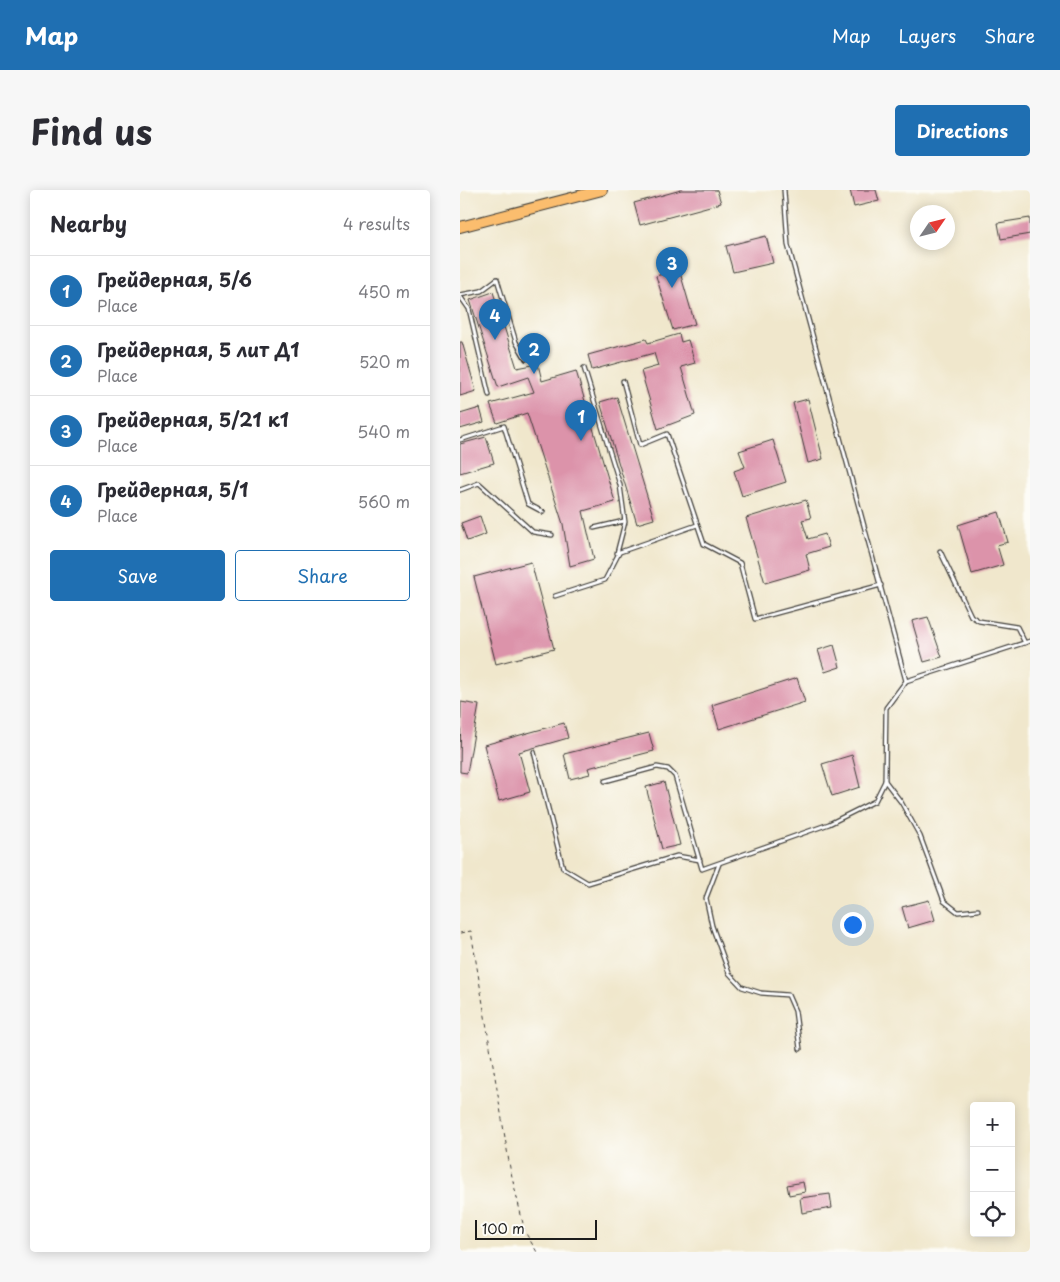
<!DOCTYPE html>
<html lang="en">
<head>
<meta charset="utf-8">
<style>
  :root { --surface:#fff; --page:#f7f7f7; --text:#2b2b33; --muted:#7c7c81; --line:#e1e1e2; --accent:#1f6fb2 }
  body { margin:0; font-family:"Playpen Sans",sans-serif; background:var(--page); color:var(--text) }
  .controls { position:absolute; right:15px; bottom:15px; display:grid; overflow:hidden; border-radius:5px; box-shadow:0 2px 12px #0003 }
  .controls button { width:45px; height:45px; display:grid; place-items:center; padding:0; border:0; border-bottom:1px solid var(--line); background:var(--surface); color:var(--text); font:25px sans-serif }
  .compass { position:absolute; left:450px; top:15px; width:45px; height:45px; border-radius:50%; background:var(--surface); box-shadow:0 2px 12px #0003; rotate:55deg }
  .scale { position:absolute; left:15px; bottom:12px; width:122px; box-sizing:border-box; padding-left:5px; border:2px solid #1c1c1c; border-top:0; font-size:14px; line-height:18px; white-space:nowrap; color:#1c1c1c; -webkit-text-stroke:4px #fdfcf7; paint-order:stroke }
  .you { position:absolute; left:392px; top:734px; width:18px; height:18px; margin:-12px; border:4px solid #fff; border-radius:50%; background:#1a73e8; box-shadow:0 0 0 8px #1a73e833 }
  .badge { display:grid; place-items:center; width:32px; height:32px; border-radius:50%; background:var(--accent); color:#fff; font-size:16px; font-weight:700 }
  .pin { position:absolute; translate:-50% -41px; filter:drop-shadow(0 1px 2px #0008) }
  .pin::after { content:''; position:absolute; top:26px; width:18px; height:15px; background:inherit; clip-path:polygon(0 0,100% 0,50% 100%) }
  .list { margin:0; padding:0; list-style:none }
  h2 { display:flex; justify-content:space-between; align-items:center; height:65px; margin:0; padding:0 20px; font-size:21px }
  h2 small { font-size:16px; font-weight:400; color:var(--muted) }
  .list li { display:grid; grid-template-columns:32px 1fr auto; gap:15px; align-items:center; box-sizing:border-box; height:70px; padding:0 20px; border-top:1px solid var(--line) }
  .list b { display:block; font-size:19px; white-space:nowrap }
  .list p { margin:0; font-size:16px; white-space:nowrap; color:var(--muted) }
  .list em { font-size:16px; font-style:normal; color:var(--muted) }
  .actions { display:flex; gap:10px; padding:15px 20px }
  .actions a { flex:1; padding:11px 0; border:1px solid var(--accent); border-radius:5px; text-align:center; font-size:18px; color:var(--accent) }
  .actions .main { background:var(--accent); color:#fff }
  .icon { flex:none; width:28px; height:28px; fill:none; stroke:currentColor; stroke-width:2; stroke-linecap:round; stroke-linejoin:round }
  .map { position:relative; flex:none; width:570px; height:1062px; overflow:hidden; border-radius:5px }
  header { display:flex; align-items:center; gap:30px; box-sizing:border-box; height:70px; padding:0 25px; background:var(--accent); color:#fff }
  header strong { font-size:24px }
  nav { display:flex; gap:28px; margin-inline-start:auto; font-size:18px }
  .intro { display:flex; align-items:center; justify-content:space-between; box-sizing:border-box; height:120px; padding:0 30px }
  h1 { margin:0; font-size:35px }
  .button { padding:12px 22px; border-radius:5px; background:var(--accent); color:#fff; font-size:18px; font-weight:700 }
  main { display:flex; gap:30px; padding:0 30px }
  aside { flex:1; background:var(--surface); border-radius:5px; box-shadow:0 2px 12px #0003 }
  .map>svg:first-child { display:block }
  .building { fill:#dc93aa }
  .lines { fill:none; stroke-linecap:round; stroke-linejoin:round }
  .service-casing { stroke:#3c3a36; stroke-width:5.5 }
  .primary-casing { stroke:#3c3a36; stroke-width:12 }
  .path { stroke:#3c3a36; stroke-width:1; stroke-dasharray:4 4; stroke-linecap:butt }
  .service { stroke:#fff; stroke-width:3 }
  .primary { stroke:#fbbd6e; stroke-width:10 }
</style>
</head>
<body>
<header>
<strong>Map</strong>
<nav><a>Map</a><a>Layers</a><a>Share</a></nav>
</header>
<div class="intro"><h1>Find us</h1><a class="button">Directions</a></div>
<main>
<aside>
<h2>Nearby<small>4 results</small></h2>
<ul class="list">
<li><span class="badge">1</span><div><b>Грейдерная, 5/6</b><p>Place</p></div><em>450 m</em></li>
<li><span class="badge">2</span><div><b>Грейдерная, 5 лит Д1</b><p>Place</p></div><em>520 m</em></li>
<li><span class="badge">3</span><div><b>Грейдерная, 5/21 к1</b><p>Place</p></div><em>540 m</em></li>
<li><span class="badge">4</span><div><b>Грейдерная, 5/1</b><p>Place</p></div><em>560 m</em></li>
</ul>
<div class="actions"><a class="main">Save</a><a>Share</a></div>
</aside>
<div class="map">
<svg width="570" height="1062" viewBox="0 0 570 1062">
  <rect width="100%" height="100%" fill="#fdfcf7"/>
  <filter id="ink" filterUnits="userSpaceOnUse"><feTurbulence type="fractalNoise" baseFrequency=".02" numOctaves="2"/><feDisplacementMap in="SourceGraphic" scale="10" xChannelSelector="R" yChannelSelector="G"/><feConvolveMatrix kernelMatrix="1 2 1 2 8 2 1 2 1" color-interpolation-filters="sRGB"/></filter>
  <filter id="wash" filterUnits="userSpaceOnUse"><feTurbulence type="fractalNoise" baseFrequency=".0096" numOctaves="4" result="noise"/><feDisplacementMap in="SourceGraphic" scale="20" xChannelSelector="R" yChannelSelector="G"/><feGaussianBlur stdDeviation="1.12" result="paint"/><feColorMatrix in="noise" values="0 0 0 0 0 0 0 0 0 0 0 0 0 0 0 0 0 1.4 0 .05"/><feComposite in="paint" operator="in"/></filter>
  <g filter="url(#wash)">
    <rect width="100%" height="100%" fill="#f0e7cc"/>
    <g id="blocks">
      <g class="building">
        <path d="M221,0H257L261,13L180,35L174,13Z"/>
        <path d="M390,0H416L419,11L394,17Z"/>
        <path d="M570,28V44L541,49L538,33Z"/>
        <path d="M306,46L313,73L273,82L266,56Z"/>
        <path d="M219,79L235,134L213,140L196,86Z"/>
        <path d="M33,102L57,178L78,174L82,191L116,181L155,312L123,321L134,369L110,376L103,334L67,223L37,233L30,214L74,202L68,187L38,197L10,110Z"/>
        <path d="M219,144L221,152L228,150L235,173L221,177L235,225L198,239L181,181L198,176L194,163L132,180L128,165L186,149L188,153Z"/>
        <path d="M0,152H2L16,201L0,206Z"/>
        <path d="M157,207L194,329L177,334L140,212Z"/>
        <path d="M348,209L363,269L348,273L333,213Z"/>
        <path d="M20,218L24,232L0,239V224Z"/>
        <path d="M26,247L34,273L0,283V254Z"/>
        <path d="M313,250L326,292L282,306L274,281L285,277L279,261Z"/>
        <path d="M346,310L351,328L342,330L348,349L365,344L369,357L346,364L350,380L305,393L286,328Z"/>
        <path d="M539,322L548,352L537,355L543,375L512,384L498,335Z"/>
        <path d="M20,326L26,344L7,351L1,333Z"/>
        <path d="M71,372L94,459L36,474L14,387Z"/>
        <path d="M468,427L482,467L464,472L452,431Z"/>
        <path d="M374,455L380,477L365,482L358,460Z"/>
        <path d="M337,488L345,512L259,539L252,515Z"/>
        <path d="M1,512L19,515L7,583L0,582Z"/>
        <path d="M104,533L108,548L59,562L70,602L39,611L24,555Z"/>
        <path d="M189,543L194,561L128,578L130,584L110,589L104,564Z"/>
        <path d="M392,565L400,597L372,606L362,574Z"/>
        <path d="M204,592L220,655L202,659L186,597Z"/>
        <path d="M469,710L475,730L448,738L442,717Z"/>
        <path d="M343,992L345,1002L329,1005L327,995Z"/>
        <path d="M370,1004L372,1018L342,1023L340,1008Z"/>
      </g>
    </g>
  </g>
  <g filter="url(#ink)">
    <use href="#blocks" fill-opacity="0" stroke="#3c3a36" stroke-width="1"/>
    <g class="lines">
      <g class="service-casing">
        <g id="service">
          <path d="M324,0L328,55L446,491"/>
          <path d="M0,105L21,101L37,89L56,152L66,169"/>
          <path d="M0,106L9,119L29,205"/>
          <path d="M124,178L160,295L165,332L157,363L237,335"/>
          <path d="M163,191L180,255L207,244L244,354L280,373L295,429L421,395"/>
          <path d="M0,250L44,236L68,314L83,322"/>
          <path d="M0,300L19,293L73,342L92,345"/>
          <path d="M134,338L164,331"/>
          <path d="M480,361L511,426L519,431L557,437L565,453"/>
          <path d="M95,406L145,390L159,363"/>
          <path d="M74,562L103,678L128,693L217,666L240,670"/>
          <path d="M145,591L197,577L208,579L215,586L242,679L369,634L415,611L425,591L426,518L446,491L570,451"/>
          <path d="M425,591L441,612L460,646L484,711L498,722L518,720"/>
          <path d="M259,674L246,708L252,736L269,783L282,797L301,803L328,805L335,821L340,859"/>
        </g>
      </g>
      <g class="primary-casing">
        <path id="primary" d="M0,37L142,0"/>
      </g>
      <path class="path" d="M0,743L11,741L50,978L65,1042L77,1062"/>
      <use href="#service" class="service"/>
      <use href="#primary" class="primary"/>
    </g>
  </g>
</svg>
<div class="controls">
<button>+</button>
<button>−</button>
<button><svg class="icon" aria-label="locate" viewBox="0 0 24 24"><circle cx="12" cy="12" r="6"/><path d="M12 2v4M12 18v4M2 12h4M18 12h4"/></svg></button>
</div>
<svg class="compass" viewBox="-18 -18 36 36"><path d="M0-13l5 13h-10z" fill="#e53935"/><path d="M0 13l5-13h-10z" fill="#7c7c81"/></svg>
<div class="scale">100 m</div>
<div class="you"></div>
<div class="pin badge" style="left:121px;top:251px">1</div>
<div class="pin badge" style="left:74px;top:184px">2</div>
<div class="pin badge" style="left:212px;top:98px">3</div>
<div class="pin badge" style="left:35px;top:150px">4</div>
</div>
</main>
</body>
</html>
